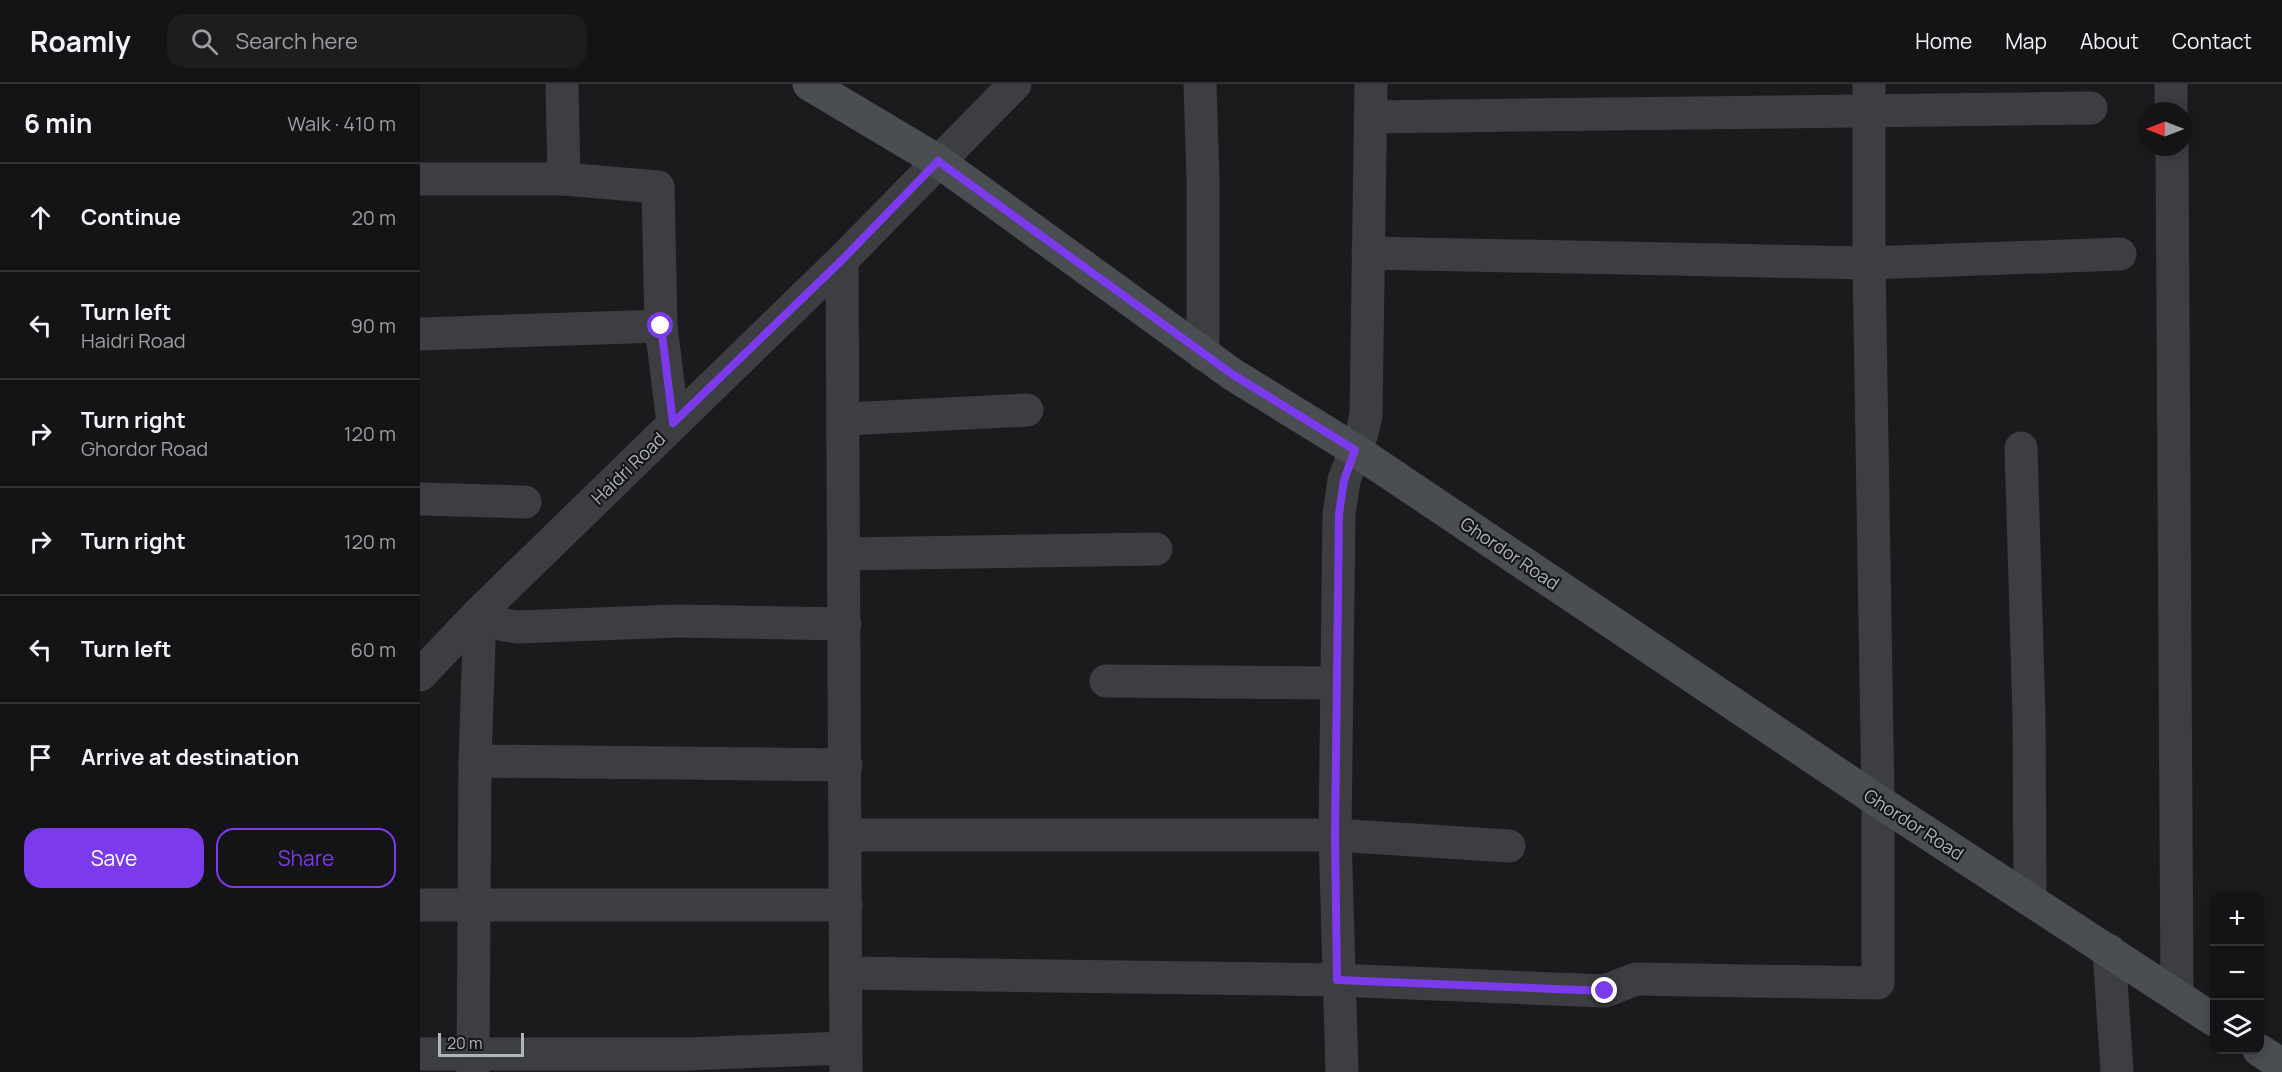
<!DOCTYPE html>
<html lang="en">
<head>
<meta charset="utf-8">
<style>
  :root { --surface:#141416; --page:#1d1d1f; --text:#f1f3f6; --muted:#9d9ea1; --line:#333335; --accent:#7c3aed }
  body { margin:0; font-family:Manrope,sans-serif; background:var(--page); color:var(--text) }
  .controls { position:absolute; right:18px; bottom:18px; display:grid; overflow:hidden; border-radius:12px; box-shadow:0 3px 15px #0003 }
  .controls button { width:54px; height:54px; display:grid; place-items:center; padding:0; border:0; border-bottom:2px solid var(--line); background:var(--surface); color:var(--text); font:30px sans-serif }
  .compass { position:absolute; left:1718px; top:18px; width:54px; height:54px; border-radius:50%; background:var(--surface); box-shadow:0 3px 15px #0003; rotate:270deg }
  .scale { position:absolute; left:18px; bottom:15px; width:86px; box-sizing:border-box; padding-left:6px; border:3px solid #aeb4bb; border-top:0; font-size:16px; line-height:21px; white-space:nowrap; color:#aeb4bb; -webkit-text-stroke:4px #161618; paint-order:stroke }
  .stop { position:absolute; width:18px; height:18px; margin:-14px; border:4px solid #7c3aed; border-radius:50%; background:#fff }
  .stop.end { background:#7c3aed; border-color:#fff; box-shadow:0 2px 6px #0008 }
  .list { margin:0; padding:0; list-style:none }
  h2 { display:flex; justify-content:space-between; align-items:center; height:78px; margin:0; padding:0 24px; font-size:26px }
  h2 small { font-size:20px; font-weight:400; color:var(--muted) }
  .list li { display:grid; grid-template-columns:39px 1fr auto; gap:18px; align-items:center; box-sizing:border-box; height:108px; padding:0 24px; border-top:2px solid var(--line) }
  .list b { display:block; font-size:22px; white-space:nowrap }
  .list p { margin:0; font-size:20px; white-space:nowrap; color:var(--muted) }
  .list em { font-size:20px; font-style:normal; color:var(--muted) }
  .actions { display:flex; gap:12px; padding:18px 24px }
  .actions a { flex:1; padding:14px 0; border:2px solid var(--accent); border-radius:18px; text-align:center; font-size:21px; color:var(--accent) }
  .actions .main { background:var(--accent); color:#fff }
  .icon { flex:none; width:33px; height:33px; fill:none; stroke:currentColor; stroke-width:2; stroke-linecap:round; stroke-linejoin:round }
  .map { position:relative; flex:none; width:1862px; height:988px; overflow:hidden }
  header { display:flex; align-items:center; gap:36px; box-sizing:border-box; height:84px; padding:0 30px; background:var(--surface); border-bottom:2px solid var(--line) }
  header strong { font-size:28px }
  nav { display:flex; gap:33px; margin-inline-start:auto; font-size:21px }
  .search { width:420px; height:54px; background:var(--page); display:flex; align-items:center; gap:15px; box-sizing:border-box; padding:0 21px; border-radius:18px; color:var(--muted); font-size:22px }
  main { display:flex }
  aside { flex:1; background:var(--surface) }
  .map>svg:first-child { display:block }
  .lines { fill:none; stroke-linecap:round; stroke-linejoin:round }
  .minor { stroke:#3c3e42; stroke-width:33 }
  .tertiary { stroke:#3c3e42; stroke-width:33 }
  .secondary { stroke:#4a4d52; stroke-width:33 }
  .route { stroke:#7c3aed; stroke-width:8 }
  .labels { text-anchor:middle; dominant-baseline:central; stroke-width:4.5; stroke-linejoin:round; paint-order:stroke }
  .street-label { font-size:18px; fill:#aeb4bb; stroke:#161618 }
</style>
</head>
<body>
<header>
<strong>Roamly</strong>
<div class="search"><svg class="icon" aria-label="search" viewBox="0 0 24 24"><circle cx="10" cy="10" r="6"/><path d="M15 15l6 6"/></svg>Search here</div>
<nav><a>Home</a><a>Map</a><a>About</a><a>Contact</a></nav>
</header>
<main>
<aside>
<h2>6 min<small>Walk · 410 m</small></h2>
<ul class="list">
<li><svg class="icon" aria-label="ahead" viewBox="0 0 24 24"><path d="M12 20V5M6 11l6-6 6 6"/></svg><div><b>Continue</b></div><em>20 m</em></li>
<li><svg class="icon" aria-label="left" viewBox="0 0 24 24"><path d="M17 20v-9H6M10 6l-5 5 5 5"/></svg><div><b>Turn left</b><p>Haidri Road</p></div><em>90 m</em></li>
<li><svg class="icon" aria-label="right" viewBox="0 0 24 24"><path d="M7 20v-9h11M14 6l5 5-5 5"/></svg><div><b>Turn right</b><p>Ghordor Road</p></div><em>120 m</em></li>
<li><svg class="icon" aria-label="right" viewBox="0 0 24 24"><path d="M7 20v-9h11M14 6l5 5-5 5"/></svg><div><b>Turn right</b></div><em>120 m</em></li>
<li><svg class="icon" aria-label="left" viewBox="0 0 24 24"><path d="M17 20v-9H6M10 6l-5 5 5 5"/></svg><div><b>Turn left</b></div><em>60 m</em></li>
<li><svg class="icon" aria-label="arrive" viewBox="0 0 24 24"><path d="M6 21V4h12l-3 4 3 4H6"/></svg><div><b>Arrive at destination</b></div></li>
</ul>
<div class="actions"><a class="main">Save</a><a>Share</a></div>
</aside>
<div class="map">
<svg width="1862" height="988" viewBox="0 0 1862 988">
  <rect width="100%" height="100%" fill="#1b1b1d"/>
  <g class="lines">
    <g class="minor">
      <path d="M142,0L144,95"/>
      <path d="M780,0L783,95V270"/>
      <path d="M1751,0V27"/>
      <path d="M950,33L1671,24"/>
      <path d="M1752,63L1757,911"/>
      <path d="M0,95H144L238,103L241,242L253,339"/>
      <path d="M948,169L1449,179L1700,170"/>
      <path d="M422,176L426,988"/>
      <path d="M0,250L241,242"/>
      <path d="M425,335L607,326"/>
      <path d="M1601,364L1609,631L1610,814"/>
      <path d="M0,415L105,418"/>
      <path d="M425,470L736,465"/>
      <path d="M60,528L84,541L97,543L258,537L425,540"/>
      <path d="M686,597L917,599"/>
      <path d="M55,677L426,681"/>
      <path d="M426,751H915L1089,762"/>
      <path d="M0,821H426"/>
      <path d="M1689,866L1697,988"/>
      <path d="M427,889L917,896L1185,907L1216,895L1458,899V717L1449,179V0"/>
      <path d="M0,970H268L425,964"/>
      <path d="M53,988L55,677L60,528"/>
      <path d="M922,988L915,751L919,430L924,396L942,349L946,330L951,0"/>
    </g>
    <path class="tertiary" d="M0,591L60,528L422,176L595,0"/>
    <g class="secondary">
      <path d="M389,0L518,77L812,290L935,366L1458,717L1794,936"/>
      <path d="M1839,966L1862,981"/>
    </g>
  </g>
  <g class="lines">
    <path class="route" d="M241,242L253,339L422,176L518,77L812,290L935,366L924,396L919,430L915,751L917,896L1185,907"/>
  </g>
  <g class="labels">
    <g class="street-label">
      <text transform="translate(208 384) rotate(-44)">Haidri Road</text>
      <text transform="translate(1090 469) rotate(34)">Ghordor Road</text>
      <text transform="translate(1494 740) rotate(33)">Ghordor Road</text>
    </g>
  </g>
</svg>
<div class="controls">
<button>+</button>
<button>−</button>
<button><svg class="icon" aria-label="layers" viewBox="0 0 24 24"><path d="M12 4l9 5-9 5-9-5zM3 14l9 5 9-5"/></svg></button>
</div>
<svg class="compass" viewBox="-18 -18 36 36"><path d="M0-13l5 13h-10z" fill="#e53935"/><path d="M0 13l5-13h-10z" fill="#9d9ea1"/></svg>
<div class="scale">20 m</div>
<div class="stop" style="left:241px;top:242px"></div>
<div class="stop end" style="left:1185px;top:907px"></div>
</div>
</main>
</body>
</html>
